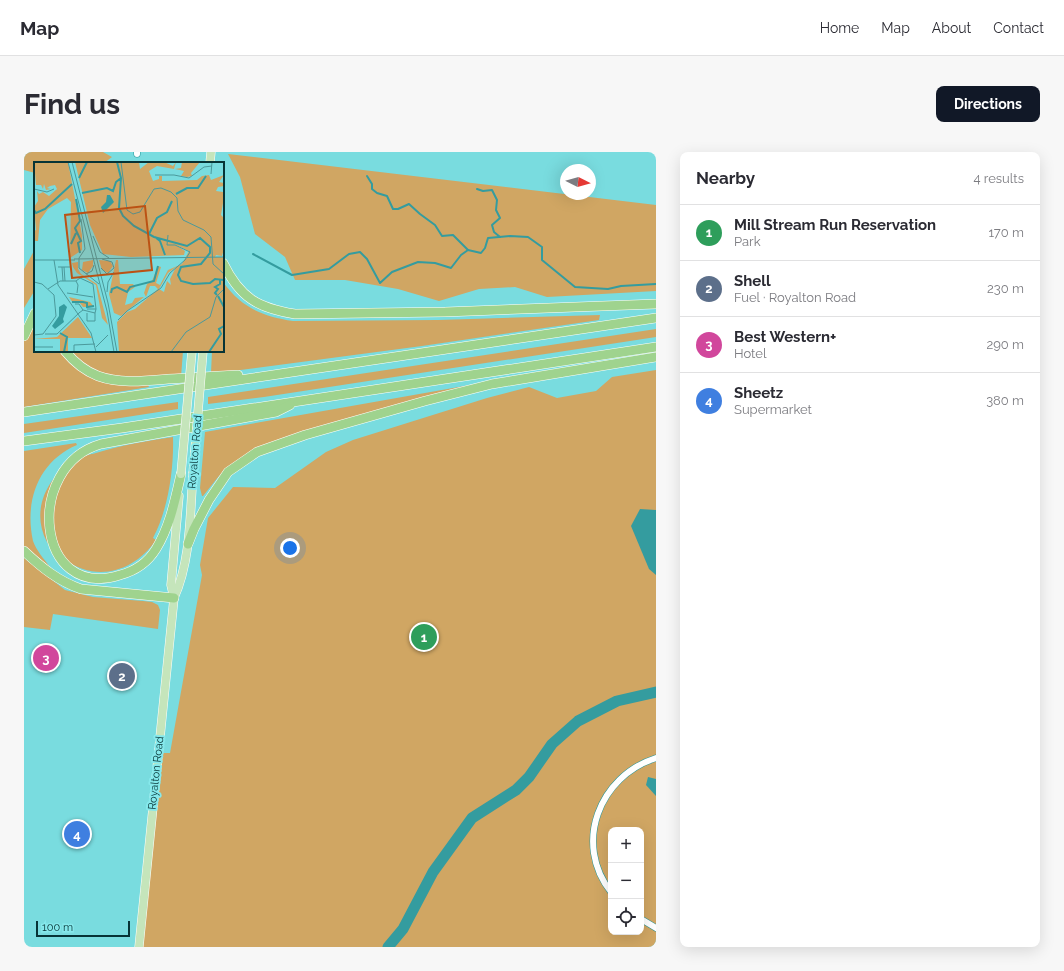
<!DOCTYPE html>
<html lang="en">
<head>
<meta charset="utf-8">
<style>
  :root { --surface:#fff; --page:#f7f7f7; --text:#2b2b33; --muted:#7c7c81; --line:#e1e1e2; --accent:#111827 }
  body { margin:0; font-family:Raleway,sans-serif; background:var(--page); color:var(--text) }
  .controls { position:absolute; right:12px; bottom:12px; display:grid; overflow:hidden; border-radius:8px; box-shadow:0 4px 16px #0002 }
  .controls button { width:36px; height:36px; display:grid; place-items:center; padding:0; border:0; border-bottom:1px solid var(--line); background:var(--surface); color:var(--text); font:20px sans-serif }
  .compass { position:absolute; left:536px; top:12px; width:36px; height:36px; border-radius:50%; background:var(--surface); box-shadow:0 4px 16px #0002; rotate:96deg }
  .scale { position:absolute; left:12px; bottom:10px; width:94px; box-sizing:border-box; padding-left:4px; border:2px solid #063436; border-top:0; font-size:11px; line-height:14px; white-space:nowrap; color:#063436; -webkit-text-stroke:3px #86e9ec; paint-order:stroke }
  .you { position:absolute; left:266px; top:396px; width:14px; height:14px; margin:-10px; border:3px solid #fff; border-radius:50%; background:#1a73e8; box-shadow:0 0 0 6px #1a73e833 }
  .badge { display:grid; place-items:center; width:26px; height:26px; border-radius:50%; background:var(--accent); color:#fff; font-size:13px; font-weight:700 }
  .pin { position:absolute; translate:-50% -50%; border:2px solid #fff; box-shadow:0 1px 4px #0006 }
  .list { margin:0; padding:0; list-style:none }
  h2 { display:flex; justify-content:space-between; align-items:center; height:52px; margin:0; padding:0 16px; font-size:17px }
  h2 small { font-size:13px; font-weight:400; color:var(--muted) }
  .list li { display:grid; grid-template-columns:26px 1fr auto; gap:12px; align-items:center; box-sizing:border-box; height:56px; padding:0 16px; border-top:1px solid var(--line) }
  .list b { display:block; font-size:15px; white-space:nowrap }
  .list p { margin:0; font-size:13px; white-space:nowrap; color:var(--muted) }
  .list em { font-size:13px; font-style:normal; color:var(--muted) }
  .icon { flex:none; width:22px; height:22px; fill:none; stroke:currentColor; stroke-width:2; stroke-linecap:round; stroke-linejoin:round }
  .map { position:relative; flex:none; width:632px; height:795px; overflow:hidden; border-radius:8px }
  header { display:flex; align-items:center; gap:24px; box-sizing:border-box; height:56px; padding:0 20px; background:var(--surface); border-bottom:1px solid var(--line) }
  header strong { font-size:19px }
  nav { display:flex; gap:22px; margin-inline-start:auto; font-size:14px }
  .intro { display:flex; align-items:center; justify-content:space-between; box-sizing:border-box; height:96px; padding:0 24px }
  h1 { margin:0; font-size:28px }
  .button { padding:10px 18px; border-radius:8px; background:var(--accent); color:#fff; font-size:14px; font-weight:700 }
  main { display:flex; gap:24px; padding:0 24px }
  aside { flex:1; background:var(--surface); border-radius:8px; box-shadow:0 4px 16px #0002 }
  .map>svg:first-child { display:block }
  .green { fill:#d0a663; fill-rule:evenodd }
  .water { fill:#349c9f }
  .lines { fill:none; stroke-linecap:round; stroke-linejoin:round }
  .stream { stroke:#349c9f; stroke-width:2 }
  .river { stroke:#349c9f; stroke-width:11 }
  .minor-casing { stroke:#299598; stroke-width:7 }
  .major-casing { stroke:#fff; stroke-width:9 }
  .highway-casing { stroke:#fff; stroke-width:10 }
  .minor { stroke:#fff; stroke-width:6 }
  .major { stroke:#c5e5bb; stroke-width:8 }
  .highway { stroke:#9fd38e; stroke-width:9 }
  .major-bridge-casing { stroke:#fff; stroke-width:9; stroke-linecap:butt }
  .major-bridge { stroke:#c5e5bb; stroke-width:8 }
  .labels { text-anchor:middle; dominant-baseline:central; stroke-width:4; stroke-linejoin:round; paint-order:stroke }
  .street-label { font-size:11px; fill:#063436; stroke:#86e9ec }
  .inset-river { fill:none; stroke:#349c9f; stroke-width:2 }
  .inset-road { fill:none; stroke:#4b999b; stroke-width:1 }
  .view { fill:#bb5214; fill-opacity:0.15; stroke:#bb5214; stroke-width:2 }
  .inset-edge { fill:none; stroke:#063436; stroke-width:2 }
</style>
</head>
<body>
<header>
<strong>Map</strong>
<nav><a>Home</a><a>Map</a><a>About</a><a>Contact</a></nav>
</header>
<div class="intro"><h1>Find us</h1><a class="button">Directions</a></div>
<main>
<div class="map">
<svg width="632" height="795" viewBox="0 0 632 795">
  <rect width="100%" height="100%" fill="#79dcdf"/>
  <g class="green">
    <path d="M0,0H79L88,5L80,11H11V21L0,18Z"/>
    <path d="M204,2L632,53V139L523,145L491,135L455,137L415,149L374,137L321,128H271L261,105L231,82L216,25Z"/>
    <path d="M11,97V138L0,156V117Z"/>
    <path d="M199,130C218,156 238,164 269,169L414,168L576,163L575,168L398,194L201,220L187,221L188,199H199Z"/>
    <path d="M11,167V199H36C56,229 90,235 124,233L125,235L0,255V188Z"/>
    <path d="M632,177V185L240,245L184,252V245Z"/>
    <path d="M45,199H159L157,225L95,226L67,218Z"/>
    <path d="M632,218V795H119V777L134,601H146L178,423L176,413L184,366L209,335L251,336L302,300L329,288L463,246L505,235L533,246L572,239L588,225ZM587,678H617V780H587Z"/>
    <path d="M446,233L447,235L218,305L195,324L179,344H178L176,336L181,280Z"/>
    <path d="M154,250V257L0,281V272Z"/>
    <path d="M149,285C150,317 144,358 129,386L132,388C110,420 72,431 40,407C34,402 27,398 23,390C6,358 23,325 52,307C57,304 65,303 72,301C97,293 123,289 149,285Z"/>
    <path d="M52,291L53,293C15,309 0,348 9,389C12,398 20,407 26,415H25L0,394V299Z"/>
    <path d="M0,406L41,438L69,445L119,449L128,450L134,453L136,458L134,477L29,462L26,478L0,475Z"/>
  </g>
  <g class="water">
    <path d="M616,357L632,358V423L625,417L607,374Z"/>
    <path d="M624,625L632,627V644L622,633Z"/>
  </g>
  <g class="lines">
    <g class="stream">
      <path d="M343,24L348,32V37L353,41L363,44L369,57H374L385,52L396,62L411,73L418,84L429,83L444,98"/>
      <path d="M453,37L459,39L468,38L473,48L472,58L476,66L468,73L470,80L476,85"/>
      <path d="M229,102L268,123L305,117L325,102L336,100L343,107L356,131L368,120L394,110L411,111L427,116L437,103L444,98L457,101L461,96L464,86L486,84L504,85L518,95V108L551,135L584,137L597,134L632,132"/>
    </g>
    <path class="river" d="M364,795L379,777L409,720L448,666L492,638L505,625L528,592L554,569L593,549L632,540"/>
    <g class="minor-casing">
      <g id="minor">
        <path d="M113,2V0"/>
        <path d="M587,740C549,692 575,624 632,606"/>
        <path d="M617,767L632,776"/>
      </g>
    </g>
    <g class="major-casing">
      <g id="major">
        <path d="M186,11L187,0"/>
        <path d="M150,446L147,433L155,344"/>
        <path d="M115,795L150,446C167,408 166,362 169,321"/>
      </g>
    </g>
    <g class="highway-casing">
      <g id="highway">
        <path d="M199,111C216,146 234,156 271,162L421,160L632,152"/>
        <path d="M0,184L11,161"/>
        <path d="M41,199C50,210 61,219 74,224C96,232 121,229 144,227C167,226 191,224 214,223"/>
        <path d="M0,260L632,166"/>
        <path d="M0,289L98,276L632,195"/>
        <path d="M157,322C151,348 146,374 132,397C124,410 111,419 96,423C11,450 0,314 77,292L252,260L266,253"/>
        <path d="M164,392L170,377L185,348L204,320L233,300L281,283L401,249L468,232L632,205"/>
        <path d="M0,399C17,415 34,429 57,437L150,446"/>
      </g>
    </g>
    <use href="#minor" class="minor"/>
    <use href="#major" class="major"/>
    <use href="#highway" class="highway"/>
    <g class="major-bridge-casing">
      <g id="major-bridge">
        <path d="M169,321L179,199"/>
        <path d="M157,322L168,199"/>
      </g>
    </g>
    <use href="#major-bridge" class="major-bridge"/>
  </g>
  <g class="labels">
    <g class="street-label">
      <text transform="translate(171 300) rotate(-85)">Royalton Road</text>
      <text transform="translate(132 621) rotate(-84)">Royalton Road</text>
    </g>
  </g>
  <g transform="translate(10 10)">
    <rect width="190" height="190" fill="#79dcdf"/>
    <path d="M0,0H34L48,73V88L36,96L37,40L33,36L14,47L6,58L4,79H0V69L2,68L0,45L4,39L3,29L5,32L9,30L15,34L23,27L21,23L16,24L13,26L17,27L12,28L10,22L9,27L7,23H2ZM41,0H105L106,7L115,0H130L139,4L142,0L140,7L123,4L115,9L119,19L125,17V14H128V19L163,18L168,14L175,13L177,18L190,13L185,20L190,21V24L184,25L182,29L189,30L190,35L187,53L190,56V87L188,94L182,93L181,95H190V190H85L83,160L93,150L101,147L124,127L121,124H116L112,135L110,131L113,122L118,119L124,104L127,105L122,121L126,123L134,108L148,102L155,89L142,83L151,89L150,93L97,95L69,92L56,63ZM142,105L136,117L137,123L133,119L130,130L125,127L134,111ZM148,0H166L157,11L158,14L153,15L147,14L150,9L141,7L147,6ZM59,98V104L54,111L48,108L49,100ZM65,98L76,99L79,104L74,111L68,108ZM82,98H84L86,122H99L101,125L94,130L91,143L98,141L101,136L110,135L87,154L80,151L75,132ZM44,100V107L47,112L63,122L74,163L68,156L62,123L43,111L39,105L38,101ZM35,135L56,140L60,145H49L45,140L39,141ZM44,155L58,176H34V190H26V177H0L23,175Z" fill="#d0a663" fill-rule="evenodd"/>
    <path d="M73,33H76L80,40L69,51L67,45L72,40ZM30,142L33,145L29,157L30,160L21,167L18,164L25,154V145Z" fill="#349c9f"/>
    <path class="inset-river" d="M83,0L87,16L85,46L89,54L100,64L120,75L153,84L166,76L176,85V91L167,102L147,105L144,113L147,119L159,122L176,121L181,117L190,118M45,16L53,0M48,31L73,26L79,29L82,20L87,16M142,32L153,26H164L172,14M42,37L46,59L41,66L47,79L44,81L46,91M0,48L2,51L11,47L38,22M115,72L123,56L133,50L138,39M121,75L126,79L131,93M37,82L42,71M77,131L78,127L83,125L93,130L96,125L120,119L124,104M183,133L181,131L184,127L181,125L186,122V118M184,134L190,145M38,140H49L53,141V145L60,144M26,171L33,175L30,190M175,190L187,172L185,167L190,164"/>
    <path class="inset-road" d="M34,0L73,149L80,190M38,0L74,141L83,190M87,0L93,48L99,52L106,50L120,27L127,26L137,30L143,36L144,49L149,58L170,68L177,75L179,102L190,112M177,12L178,0M121,13H140L155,16L170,5L178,4M0,27L13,30L20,27M47,57L51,87L45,96V106L65,122M59,74L66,90L75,96M40,97L190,95M0,98H41M20,98L24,123L57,171L62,190M24,105H37M28,105L29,119M30,105L31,119M67,106L73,112L80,106L78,100L68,97M52,112L58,109L60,103M42,119L46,116L59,122L62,147M42,119L44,123L43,131M0,120L8,122L20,133L22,154L9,172L0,173M14,127L26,119H42M73,130L74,120L80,110M33,131L59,135M41,142H45L49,148L45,151M53,147H62L61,151M49,148L61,151V159H53V151M84,158L93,149L127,126L136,111L151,98L156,90L141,83H133L134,73M11,172H23L46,150M0,185H19M62,185L74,173M40,190V183L61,182M137,190L152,170L176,155L182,135L190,127"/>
    <path class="view" d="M111,44L118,108L38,116L31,53Z"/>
    <rect width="190" height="190" class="inset-edge"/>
  </g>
</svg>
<div class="controls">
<button>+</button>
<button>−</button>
<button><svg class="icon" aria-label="locate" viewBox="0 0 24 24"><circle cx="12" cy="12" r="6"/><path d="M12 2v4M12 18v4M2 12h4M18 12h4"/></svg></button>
</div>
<svg class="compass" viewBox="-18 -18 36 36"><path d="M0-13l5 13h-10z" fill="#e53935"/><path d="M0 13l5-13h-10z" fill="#7c7c81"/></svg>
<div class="scale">100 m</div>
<div class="you"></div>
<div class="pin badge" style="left:400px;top:485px;background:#2e9e5b">1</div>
<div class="pin badge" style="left:98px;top:524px;background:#5c6f8a">2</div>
<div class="pin badge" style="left:22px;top:506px;background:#d1479c">3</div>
<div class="pin badge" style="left:53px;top:682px;background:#3f7fe0">4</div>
</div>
<aside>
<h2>Nearby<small>4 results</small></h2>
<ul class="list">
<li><span class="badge" style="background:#2e9e5b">1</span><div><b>Mill Stream Run Reservation</b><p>Park</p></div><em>170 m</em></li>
<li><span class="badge" style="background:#5c6f8a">2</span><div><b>Shell</b><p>Fuel · Royalton Road</p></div><em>230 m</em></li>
<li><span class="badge" style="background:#d1479c">3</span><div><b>Best Western+</b><p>Hotel</p></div><em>290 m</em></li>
<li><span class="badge" style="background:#3f7fe0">4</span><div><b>Sheetz</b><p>Supermarket</p></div><em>380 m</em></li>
</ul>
</aside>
</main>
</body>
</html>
